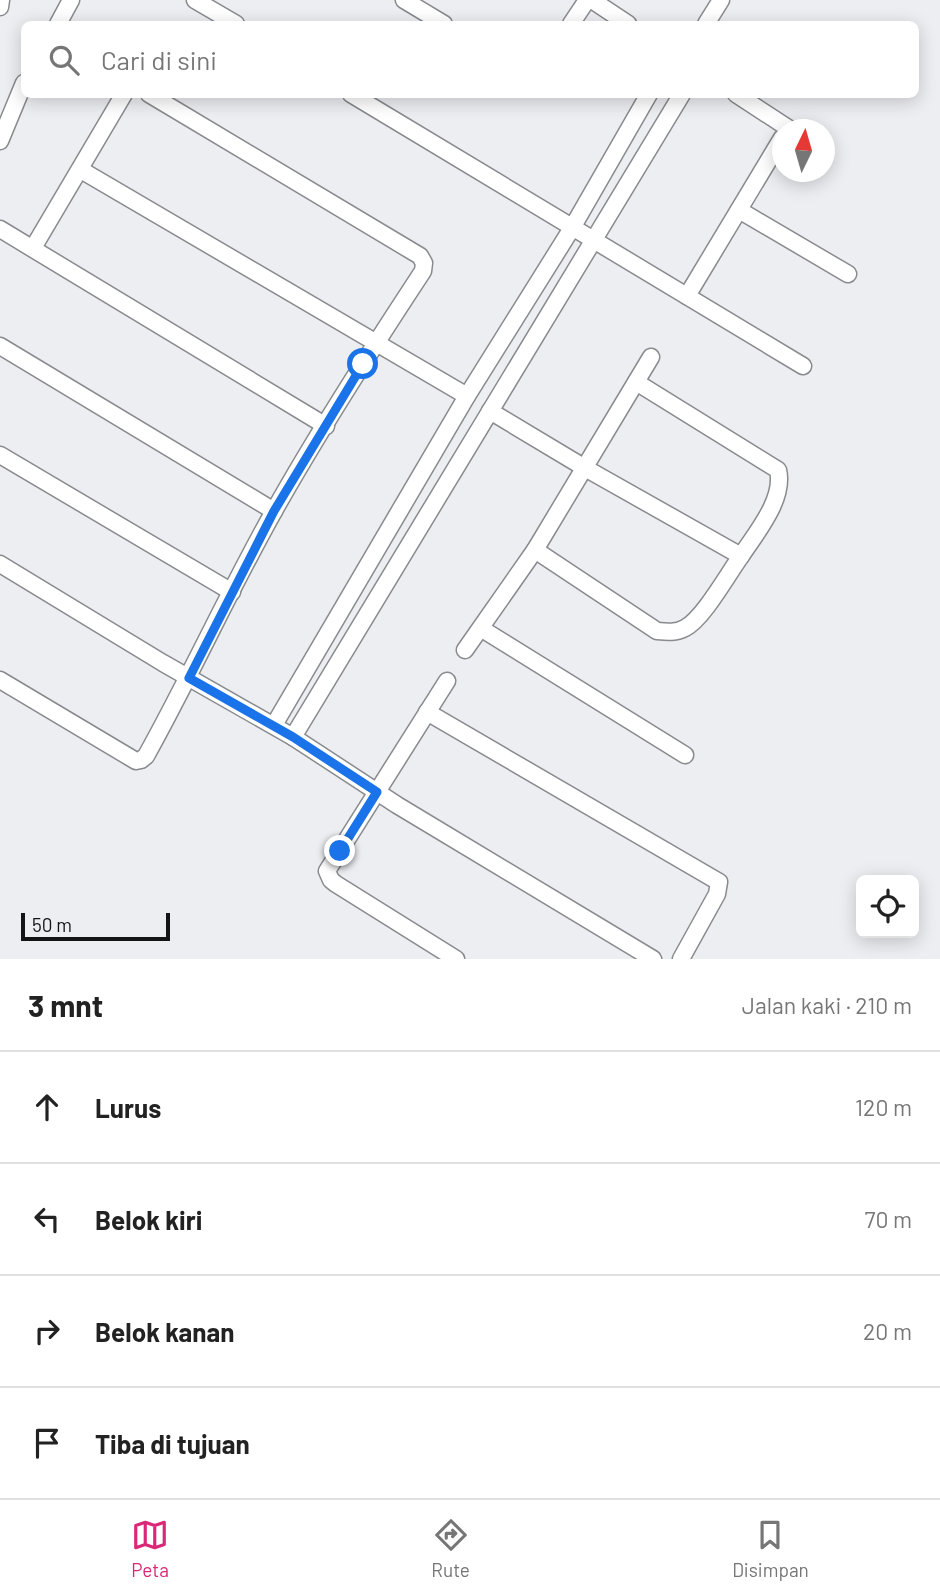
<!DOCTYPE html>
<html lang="id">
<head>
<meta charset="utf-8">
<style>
  :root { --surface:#fff; --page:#f6f6f6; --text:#222; --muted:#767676; --line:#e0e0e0; --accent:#db2777 }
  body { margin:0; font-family:Barlow,sans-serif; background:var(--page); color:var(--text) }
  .controls { position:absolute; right:21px; bottom:21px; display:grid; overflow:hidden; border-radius:10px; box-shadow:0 4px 18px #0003 }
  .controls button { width:63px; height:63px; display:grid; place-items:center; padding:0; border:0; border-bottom:2px solid var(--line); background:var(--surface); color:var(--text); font:35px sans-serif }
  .compass { position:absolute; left:772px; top:119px; width:63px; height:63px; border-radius:50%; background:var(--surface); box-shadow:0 4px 18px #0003; rotate:5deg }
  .scale { position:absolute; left:21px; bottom:18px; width:149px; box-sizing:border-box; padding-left:7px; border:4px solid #131415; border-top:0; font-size:19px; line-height:24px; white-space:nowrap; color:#131415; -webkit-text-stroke:5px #eceef2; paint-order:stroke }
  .stop { position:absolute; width:21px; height:21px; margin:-16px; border:5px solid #1a73e8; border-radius:50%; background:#fff }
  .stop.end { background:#1a73e8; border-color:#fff; box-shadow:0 2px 7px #0008 }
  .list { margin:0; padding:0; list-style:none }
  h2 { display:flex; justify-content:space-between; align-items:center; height:91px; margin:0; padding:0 28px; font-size:30px }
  h2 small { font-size:23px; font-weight:400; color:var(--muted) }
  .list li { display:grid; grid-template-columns:46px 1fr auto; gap:21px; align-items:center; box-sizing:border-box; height:112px; padding:0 28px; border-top:2px solid var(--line) }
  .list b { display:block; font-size:26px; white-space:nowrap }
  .list em { font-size:23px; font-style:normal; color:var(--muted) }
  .icon { flex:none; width:38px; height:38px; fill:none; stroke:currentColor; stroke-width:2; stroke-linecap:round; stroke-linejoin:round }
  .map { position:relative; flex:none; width:940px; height:959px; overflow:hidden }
  .search { position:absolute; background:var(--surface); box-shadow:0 4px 18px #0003; left:21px; right:21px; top:21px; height:77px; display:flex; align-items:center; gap:18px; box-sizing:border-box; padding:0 24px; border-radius:10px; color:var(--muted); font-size:26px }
  .sheet { height:539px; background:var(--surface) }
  nav { display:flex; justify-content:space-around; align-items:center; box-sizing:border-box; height:98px; border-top:2px solid var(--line); background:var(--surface); font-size:19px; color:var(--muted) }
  nav a { display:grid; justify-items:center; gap:4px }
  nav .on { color:var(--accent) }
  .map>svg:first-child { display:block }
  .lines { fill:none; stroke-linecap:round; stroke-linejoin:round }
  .street-casing { stroke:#888b8e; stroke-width:19 }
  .street { stroke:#fff; stroke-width:16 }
  .route { stroke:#1a73e8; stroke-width:9 }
</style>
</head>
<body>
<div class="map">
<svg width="940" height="959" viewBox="0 0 940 959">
  <rect width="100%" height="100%" fill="#eceef2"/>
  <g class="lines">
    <g class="street-casing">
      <g id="street">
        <path d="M195,0L236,24"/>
        <path d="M404,0L444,24"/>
        <path d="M592,0L628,24"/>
        <path d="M0,7L1,0"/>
        <path d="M58,24L71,0"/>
        <path d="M571,24L587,0"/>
        <path d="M706,24L721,0"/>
        <path d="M351,94L803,366"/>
        <path d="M736,94L791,130"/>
        <path d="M0,141L24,83"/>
        <path d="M81,170L467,396"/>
        <path d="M739,210L848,274"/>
        <path d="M0,229L326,426"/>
        <path d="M33,248L124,94"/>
        <path d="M687,296L782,138"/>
        <path d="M0,346L274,511"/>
        <path d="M490,411L585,468L741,556C756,533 785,499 778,470L636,382"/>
        <path d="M0,455L232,592"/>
        <path d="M535,550L657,631C667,632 676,633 685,628C703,619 728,574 741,556"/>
        <path d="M0,564L163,663L293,737L397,805L653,959"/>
        <path d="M482,629L685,755"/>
        <path d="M465,650L535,550L651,357"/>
        <path d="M0,680L136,761L141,760L146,756C191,675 229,591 274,511C320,429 371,350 423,271L424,263L420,256L149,94"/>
        <path d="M447,681L327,871L331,880L336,884L456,959"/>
        <path d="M427,712L719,882L717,894L681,959"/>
        <path d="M274,725L467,396L572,228L649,94"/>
        <path d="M293,737L682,94"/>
      </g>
    </g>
    <use href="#street" class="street"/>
  </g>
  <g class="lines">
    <path class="route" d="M340,851L377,792L293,737L189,678L274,511L363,364"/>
  </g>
</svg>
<div class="controls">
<button><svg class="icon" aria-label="locate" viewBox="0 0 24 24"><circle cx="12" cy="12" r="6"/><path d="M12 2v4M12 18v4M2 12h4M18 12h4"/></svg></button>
</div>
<svg class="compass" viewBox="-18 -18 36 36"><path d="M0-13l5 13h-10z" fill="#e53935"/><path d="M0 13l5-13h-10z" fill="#767676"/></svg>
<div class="scale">50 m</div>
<div class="stop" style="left:363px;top:364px"></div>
<div class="stop end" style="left:340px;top:851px"></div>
<div class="search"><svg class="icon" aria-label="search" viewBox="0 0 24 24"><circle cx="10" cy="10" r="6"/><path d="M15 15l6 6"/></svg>Cari di sini</div>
</div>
<section class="sheet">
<h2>3 mnt<small>Jalan kaki · 210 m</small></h2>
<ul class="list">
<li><svg class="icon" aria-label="ahead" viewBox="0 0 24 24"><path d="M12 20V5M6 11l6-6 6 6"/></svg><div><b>Lurus</b></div><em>120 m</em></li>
<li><svg class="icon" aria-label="left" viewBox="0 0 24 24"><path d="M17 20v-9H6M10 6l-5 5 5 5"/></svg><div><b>Belok kiri</b></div><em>70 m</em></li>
<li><svg class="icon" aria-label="right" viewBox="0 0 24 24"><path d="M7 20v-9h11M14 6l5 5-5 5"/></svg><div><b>Belok kanan</b></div><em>20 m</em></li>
<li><svg class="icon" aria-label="arrive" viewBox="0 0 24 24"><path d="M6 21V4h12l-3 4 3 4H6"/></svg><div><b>Tiba di tujuan</b></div></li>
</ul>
</section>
<nav>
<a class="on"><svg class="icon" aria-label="map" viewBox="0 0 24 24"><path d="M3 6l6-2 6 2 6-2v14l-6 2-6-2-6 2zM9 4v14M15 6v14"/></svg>Peta</a>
<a><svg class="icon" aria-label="directions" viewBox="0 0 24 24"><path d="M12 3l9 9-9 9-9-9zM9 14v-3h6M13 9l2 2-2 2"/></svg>Rute</a>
<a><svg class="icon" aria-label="saved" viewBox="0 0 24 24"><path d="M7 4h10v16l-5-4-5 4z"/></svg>Disimpan</a>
</nav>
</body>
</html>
